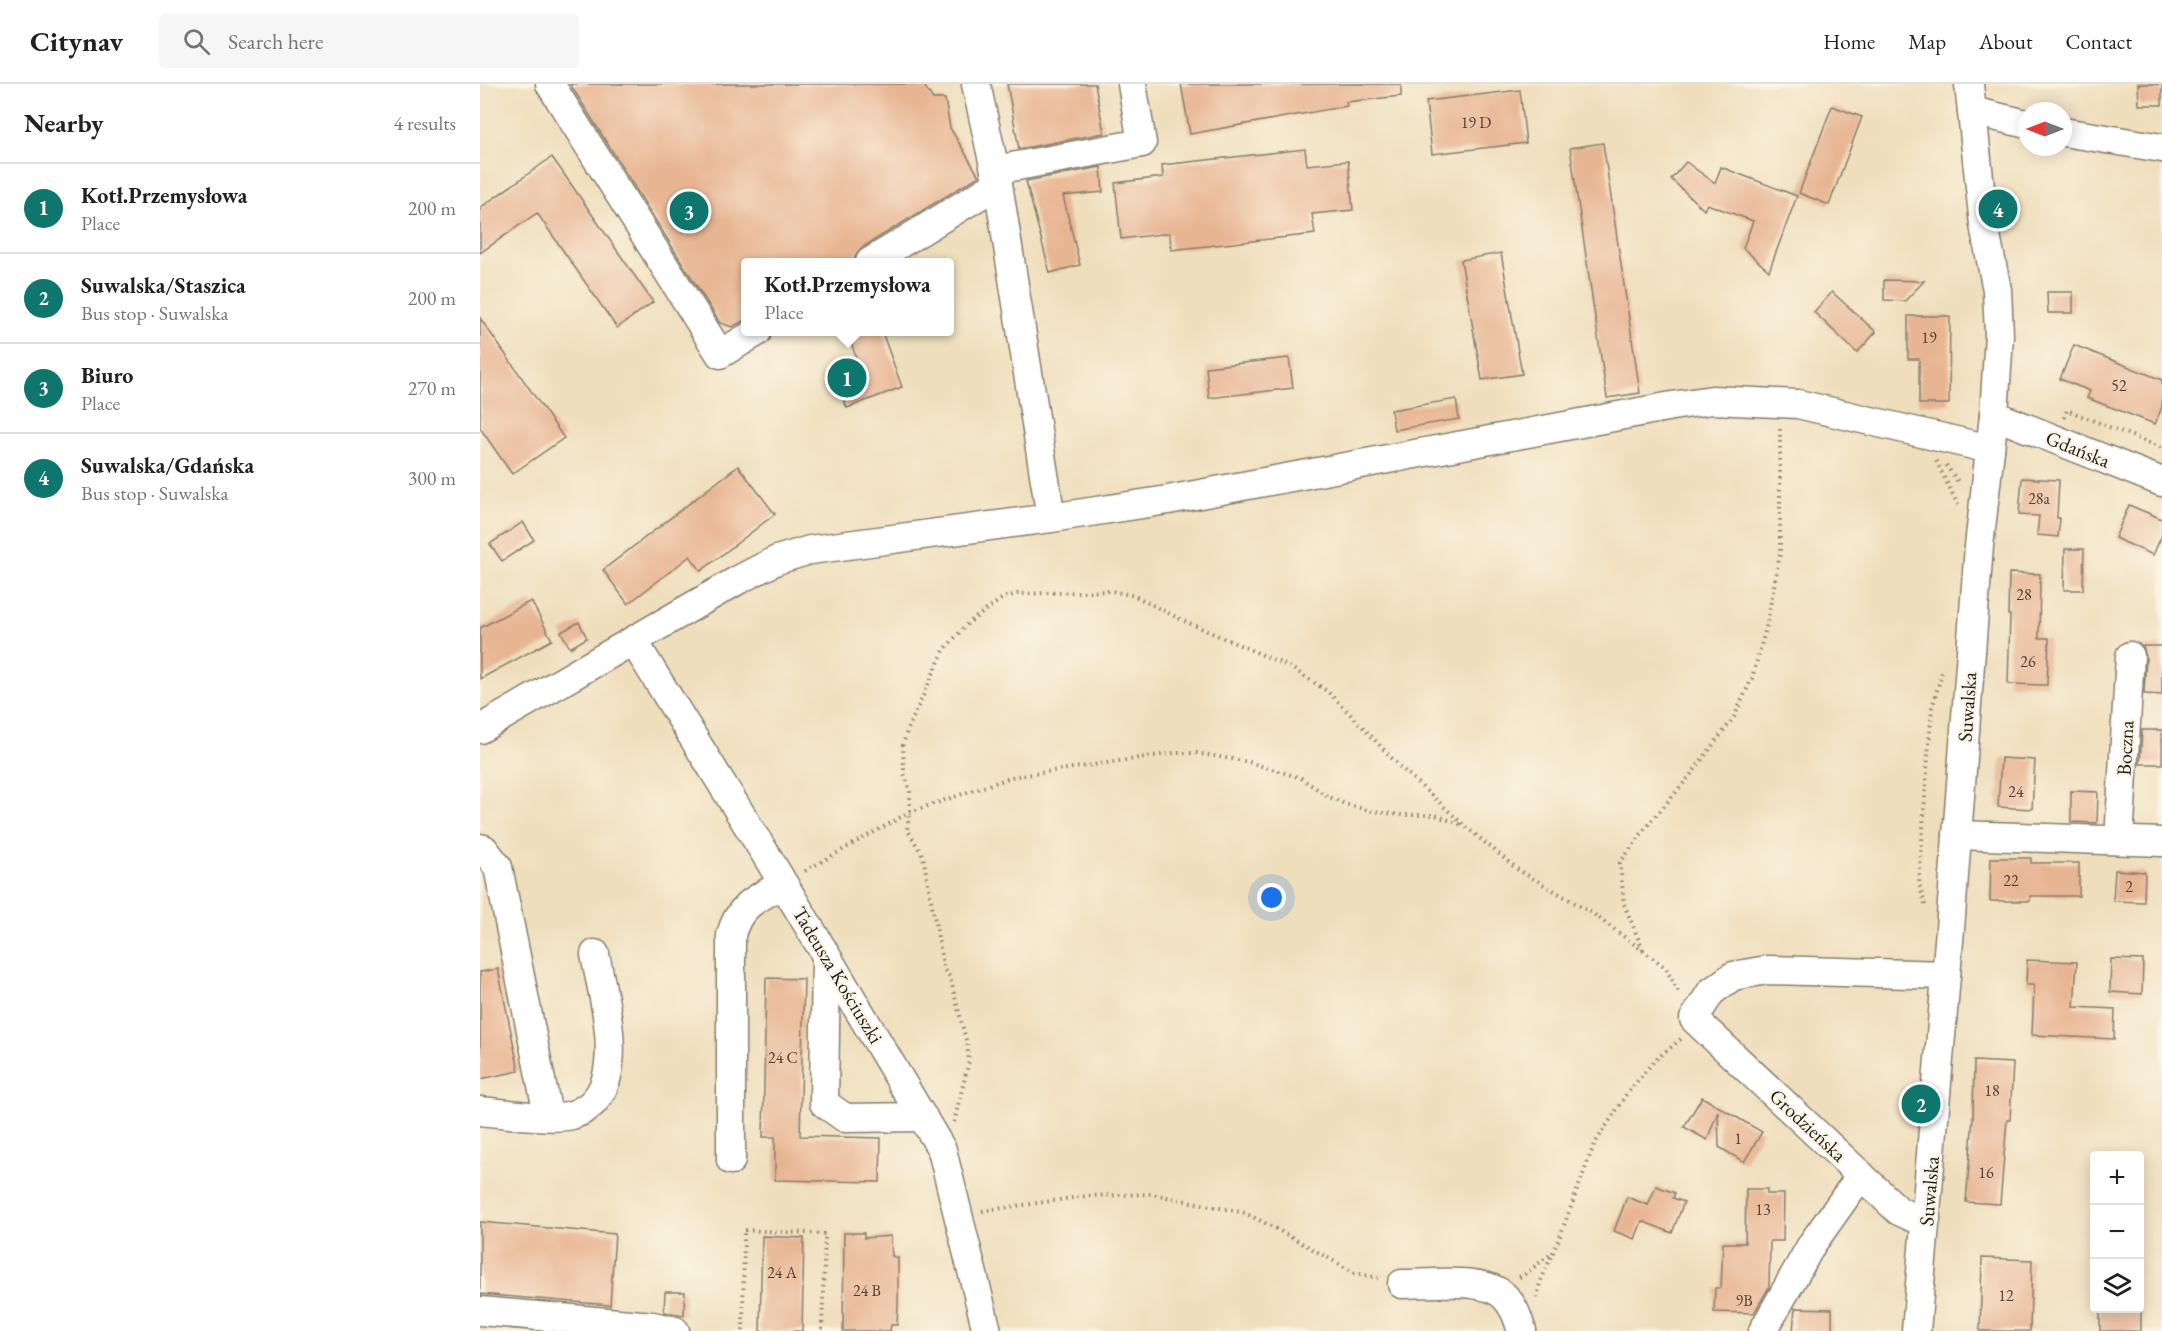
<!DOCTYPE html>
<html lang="en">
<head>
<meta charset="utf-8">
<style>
  :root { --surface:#fff; --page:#f6f6f6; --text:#202124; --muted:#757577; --line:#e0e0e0; --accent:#0f766e }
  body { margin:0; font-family:"EB Garamond",serif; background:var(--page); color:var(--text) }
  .controls { position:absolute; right:18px; bottom:18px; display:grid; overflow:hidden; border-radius:6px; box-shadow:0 3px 15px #0003 }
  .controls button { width:54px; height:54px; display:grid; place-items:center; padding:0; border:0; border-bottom:2px solid var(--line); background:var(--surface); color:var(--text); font:30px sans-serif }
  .compass { position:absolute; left:1538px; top:18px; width:54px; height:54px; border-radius:50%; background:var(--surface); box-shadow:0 3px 15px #0003; rotate:270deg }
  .you { position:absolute; left:792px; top:814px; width:21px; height:21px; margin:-15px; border:4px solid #fff; border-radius:50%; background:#1a73e8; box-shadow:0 0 0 9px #1a73e833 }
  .badge { display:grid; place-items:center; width:39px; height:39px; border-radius:50%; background:var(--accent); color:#fff; font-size:20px; font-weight:700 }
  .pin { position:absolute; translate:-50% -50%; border:3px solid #fff; box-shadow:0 2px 6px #0006 }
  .popup { position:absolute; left:261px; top:174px; width:213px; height:78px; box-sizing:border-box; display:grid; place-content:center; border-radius:6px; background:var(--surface); filter:drop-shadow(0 2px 4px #0005); font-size:20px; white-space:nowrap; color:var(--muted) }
  .popup b { font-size:22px; color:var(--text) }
  .popup::after { content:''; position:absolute; left:50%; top:100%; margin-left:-12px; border:12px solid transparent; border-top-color:var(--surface) }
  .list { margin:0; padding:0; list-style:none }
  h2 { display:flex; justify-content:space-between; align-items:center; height:78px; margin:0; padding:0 24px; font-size:26px }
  h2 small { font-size:20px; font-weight:400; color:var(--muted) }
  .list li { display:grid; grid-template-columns:39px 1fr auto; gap:18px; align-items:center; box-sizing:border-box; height:90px; padding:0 24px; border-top:2px solid var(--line) }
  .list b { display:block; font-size:22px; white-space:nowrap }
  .list p { margin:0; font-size:20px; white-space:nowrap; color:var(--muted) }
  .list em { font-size:20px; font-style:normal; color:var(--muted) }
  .icon { flex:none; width:33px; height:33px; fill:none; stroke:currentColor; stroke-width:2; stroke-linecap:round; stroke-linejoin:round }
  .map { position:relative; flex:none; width:1682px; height:1247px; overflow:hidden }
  header { display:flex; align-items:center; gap:36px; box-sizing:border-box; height:84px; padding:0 30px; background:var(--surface); border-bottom:2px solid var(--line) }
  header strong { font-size:28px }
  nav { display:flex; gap:33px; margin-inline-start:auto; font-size:21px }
  .search { width:420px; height:54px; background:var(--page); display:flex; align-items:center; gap:15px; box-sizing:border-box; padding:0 21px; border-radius:6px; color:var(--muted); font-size:22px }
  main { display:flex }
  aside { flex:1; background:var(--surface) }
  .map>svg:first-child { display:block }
  .building { fill:#e8b593 }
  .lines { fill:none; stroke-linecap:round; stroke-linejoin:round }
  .minor-casing { stroke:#867d6c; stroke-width:31 }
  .path { stroke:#867d6c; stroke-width:4; stroke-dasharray:1.5 4.5; stroke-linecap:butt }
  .minor { stroke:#fff; stroke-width:28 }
  .labels { text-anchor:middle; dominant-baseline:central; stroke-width:5; stroke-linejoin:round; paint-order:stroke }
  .number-label { font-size:16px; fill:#4f423a }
  .street-label { font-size:20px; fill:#1c1c1c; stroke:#fcf5e5 }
</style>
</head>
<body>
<header>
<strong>Citynav</strong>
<div class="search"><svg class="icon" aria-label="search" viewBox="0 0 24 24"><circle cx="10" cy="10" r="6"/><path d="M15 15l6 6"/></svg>Search here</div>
<nav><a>Home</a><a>Map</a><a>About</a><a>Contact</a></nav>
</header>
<main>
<aside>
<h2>Nearby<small>4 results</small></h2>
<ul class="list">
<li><span class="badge">1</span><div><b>Kotł.Przemysłowa</b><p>Place</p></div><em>200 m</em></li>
<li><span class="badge">2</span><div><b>Suwalska/Staszica</b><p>Bus stop · Suwalska</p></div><em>200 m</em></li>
<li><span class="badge">3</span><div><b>Biuro</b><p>Place</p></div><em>270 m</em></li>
<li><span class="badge">4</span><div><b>Suwalska/Gdańska</b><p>Bus stop · Suwalska</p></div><em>300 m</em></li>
</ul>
</aside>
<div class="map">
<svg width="1682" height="1247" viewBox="0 0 1682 1247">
  <rect width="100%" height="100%" fill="#fcf5e5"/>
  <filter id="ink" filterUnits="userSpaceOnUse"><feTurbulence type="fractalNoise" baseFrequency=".0167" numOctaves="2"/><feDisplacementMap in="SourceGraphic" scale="12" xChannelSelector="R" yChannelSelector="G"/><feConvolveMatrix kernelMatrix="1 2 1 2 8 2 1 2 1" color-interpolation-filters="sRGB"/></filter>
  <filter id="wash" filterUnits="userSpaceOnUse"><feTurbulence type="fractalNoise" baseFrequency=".008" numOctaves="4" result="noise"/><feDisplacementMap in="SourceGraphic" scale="24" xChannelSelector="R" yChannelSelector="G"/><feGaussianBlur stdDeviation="1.35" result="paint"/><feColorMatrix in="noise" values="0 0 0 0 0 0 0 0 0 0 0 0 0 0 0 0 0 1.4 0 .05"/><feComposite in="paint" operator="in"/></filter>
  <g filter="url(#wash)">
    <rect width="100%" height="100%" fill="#efdebc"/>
    <g id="blocks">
      <g class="building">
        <path d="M90,0H443L453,15H465L470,44L499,92L381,164L376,170L374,176L370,178H265V236L252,243L240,239Z"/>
        <path d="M527,0H615L624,49L539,65Z"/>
        <path d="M701,0H921V12L866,18L867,22L710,50Z"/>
        <path d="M1658,0H1682V21H1659Z"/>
        <path d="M1040,6L1046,59L952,70L946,17Z"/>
        <path d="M1352,22L1382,33L1349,121L1319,109Z"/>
        <path d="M1123,59L1160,309L1127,314L1090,64Z"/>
        <path d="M825,65L827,81L868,77L873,126L832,130L835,150L691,166L690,149L641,155L635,99L683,93L682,81Z"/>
        <path d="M72,73L173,218L137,244L57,129L0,169V124Z"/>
        <path d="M1206,78L1235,99L1241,83L1317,112L1289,187L1263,164L1273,137L1227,120L1224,126L1191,95Z"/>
        <path d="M621,83L623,108L583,112L600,181L570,189L546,97Z"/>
        <path d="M1021,169L1042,290L1002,296L981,176Z"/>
        <path d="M1404,196L1444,197L1425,217L1404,216Z"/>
        <path d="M1352,208L1396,248L1377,269L1334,228Z"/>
        <path d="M1567,208H1593V229H1568Z"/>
        <path d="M1428,232H1470L1469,320H1439V275H1428Z"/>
        <path d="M0,234L84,354L32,390L0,344Z"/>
        <path d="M368,248H402L422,303L367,324L353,286L377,277Z"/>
        <path d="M1594,261L1682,296V323L1675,340L1607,314L1610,307L1580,295Z"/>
        <path d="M809,274L813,304L729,314L726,283Z"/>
        <path d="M976,315L979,335L914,346L911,326Z"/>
        <path d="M258,382L295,430L221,487L210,472L148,520L123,486Z"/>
        <path d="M1542,394L1579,396L1577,434H1580L1578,453L1557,451L1559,432L1539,431Z"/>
        <path d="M1649,421L1682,435V451L1673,471L1635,454Z"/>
        <path d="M43,438L54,456L22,477L10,460Z"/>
        <path d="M1585,465H1604L1603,506H1584Z"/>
        <path d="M1529,489L1560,490L1559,554H1569L1567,601L1528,600L1530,531H1528Z"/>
        <path d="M51,517L72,556L0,595V544Z"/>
        <path d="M99,538L107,554L90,564L81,548Z"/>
        <path d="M1663,562H1682V611L1664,610L1666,573Z"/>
        <path d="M1662,646H1682V680H1660Z"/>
        <path d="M1521,674L1555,676L1552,725L1518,723Z"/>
        <path d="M1591,707L1618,708L1617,739L1591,738Z"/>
        <path d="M1511,774H1551V779H1599V812H1550V817H1510Z"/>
        <path d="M1635,786L1665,788L1664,818L1633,817Z"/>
        <path d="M1631,875L1663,876L1662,910L1630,908Z"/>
        <path d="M1547,876L1597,878L1594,923L1635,925L1634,955L1552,951L1554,901H1546Z"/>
        <path d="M18,885L39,987L0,995V888Z"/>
        <path d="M286,894L324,895L320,1052L401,1054L400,1098L295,1096V1053H283Z"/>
        <path d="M1494,977L1533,979L1530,1036H1527L1520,1120L1486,1118L1493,1034Z"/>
        <path d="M1222,1013L1282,1048L1264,1078L1239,1063L1238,1027L1227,1056L1204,1043Z"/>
        <path d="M1176,1102L1195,1109L1193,1114L1204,1118L1192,1149L1162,1137L1155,1155L1134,1147L1147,1113L1168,1121Z"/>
        <path d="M1266,1105H1287V1110H1304L1303,1157H1290L1289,1203L1274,1229L1234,1228L1235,1204H1241L1243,1159H1265Z"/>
        <path d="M0,1138L135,1150L130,1221L0,1210Z"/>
        <path d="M364,1149H384V1154L411,1152L412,1172L418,1174V1221L417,1241H411L410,1247H363Z"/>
        <path d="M282,1152L324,1154L322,1247H280Z"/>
        <path d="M1502,1174L1552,1176L1550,1247H1500Z"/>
        <path d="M185,1208H205L204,1231L184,1228Z"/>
        <path d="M1315,1224L1352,1225V1247H1313Z"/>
        <rect x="1620" y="1224" width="41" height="23"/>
      </g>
    </g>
  </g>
  <g filter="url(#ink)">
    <use href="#blocks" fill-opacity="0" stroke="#867d6c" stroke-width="1.5"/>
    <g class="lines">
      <g class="minor-casing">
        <g id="minor">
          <path d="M70,0L240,270L277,248"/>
          <path d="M1492,27L1547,40"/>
          <path d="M1583,48L1682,64"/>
          <path d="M515,86L662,59L652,0"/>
          <path d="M518,100L571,434"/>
          <path d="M390,178L518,100L496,0"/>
          <path d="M1514,331L1682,398"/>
          <path d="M154,558L288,774L462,1066L507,1247"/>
          <path d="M0,645L258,496L297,476L330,466L571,434L688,416L1192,322L1232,316L1318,320L1510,365"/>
          <path d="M1477,751L1682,758"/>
          <path d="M1639,756L1650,572"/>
          <path d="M0,764L4,765L18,783L68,1031"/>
          <path d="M346,872L344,1019L365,1034L443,1033"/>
          <path d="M0,1027C20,1029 75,1036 92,1031C154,1011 123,916 115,870"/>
          <path d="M251,1076V851C259,820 278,814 303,800"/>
          <path d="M1446,1135L1432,1133L1419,1127L1214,935L1231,908L1253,892L1287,886L1466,891"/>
          <path d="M922,1200C950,1200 1007,1192 1026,1214C1035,1224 1038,1235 1042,1247"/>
          <path d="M0,1227L173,1242L195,1247"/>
          <path d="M1283,1247L1332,1160L1381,1091"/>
          <path d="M1436,1247L1470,845L1499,462L1514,331L1519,251L1517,206L1504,141L1489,0"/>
        </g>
      </g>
      <g class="path">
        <path d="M1584,334L1587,326L1682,364"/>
        <path d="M1456,377L1478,421"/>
        <path d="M1466,381L1479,399"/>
        <path d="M325,787L430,728L532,693L694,669H716L769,678L821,694L847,712L865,720L896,728L923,731H955L982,741"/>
        <path d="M1445,821L1439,799L1448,672L1452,624L1462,588"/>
        <path d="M1163,866L1144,820L1140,779L1167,742L1209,693L1254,633L1272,594L1286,544L1300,470V342"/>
        <path d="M474,1038L489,977L487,960L470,893L464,886L443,772L427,745L430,728V707L424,689L423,661L427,647L464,566L488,539L523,514L537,510L632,507L655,512L702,536L810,583L847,607L879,639L919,682L985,742L1037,785L1112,829L1185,883L1200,910"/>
        <path d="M502,1127L606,1112L672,1110L765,1129L795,1144L875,1189L898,1194"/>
        <path d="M1039,1193L1045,1190L1071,1170"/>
        <path d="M1057,1214L1060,1199L1080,1152L1114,1061L1146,1011L1174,977L1201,955"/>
        <path d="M263,1247L264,1146L345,1150L342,1247"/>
      </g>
      <use href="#minor" class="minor"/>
    </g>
  </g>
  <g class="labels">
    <g class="number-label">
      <text x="996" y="38">19 D</text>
      <text x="1449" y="253">19</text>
      <text x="1639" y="301">52</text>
      <text x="1559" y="414">28a</text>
      <text x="1544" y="510">28</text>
      <text x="1548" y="577">26</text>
      <text x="1536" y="707">24</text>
      <text x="1531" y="796">22</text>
      <text x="1649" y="802">2</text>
      <text x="303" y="973">24 C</text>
      <text x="1512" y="1006">18</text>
      <text x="1258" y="1054">1</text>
      <text x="1506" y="1088">16</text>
      <text x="1283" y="1125">13</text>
      <text x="302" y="1188">24 A</text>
      <text x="387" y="1206">24 B</text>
      <text x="1526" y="1211">12</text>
      <text x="1264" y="1216">9B</text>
    </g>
    <g class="street-label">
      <text transform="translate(1598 365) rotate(22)">Gdańska</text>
      <text transform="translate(1487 623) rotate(-86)">Suwalska</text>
      <text transform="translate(1645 664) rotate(-87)">Boczna</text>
      <text transform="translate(358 891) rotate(59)">Tadeusza Kościuszki</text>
      <text transform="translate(1328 1041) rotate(43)">Grodzieńska</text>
      <text transform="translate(1449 1107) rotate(-85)">Suwalska</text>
    </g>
  </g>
</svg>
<div class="controls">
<button>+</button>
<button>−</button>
<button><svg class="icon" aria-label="layers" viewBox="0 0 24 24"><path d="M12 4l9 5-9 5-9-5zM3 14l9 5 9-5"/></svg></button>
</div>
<svg class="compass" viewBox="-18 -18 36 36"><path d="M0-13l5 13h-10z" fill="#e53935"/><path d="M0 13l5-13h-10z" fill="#757577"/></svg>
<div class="you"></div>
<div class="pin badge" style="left:367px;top:294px">1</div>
<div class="popup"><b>Kotł.Przemysłowa</b>Place</div>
<div class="pin badge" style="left:1441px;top:1020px">2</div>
<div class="pin badge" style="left:209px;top:127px">3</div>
<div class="pin badge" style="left:1518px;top:125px">4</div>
</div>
</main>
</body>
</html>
